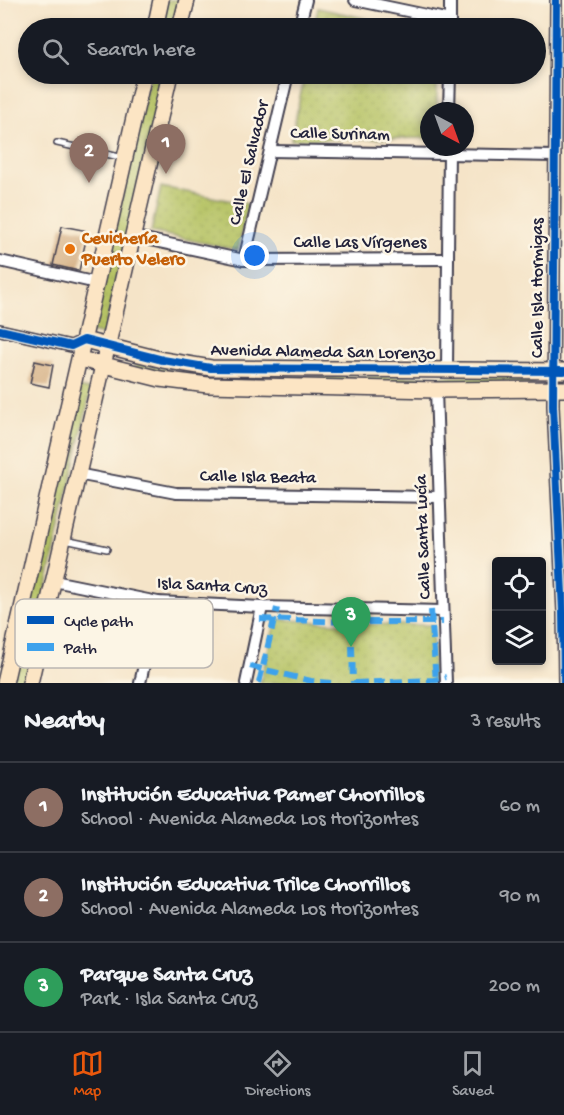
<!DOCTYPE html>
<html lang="en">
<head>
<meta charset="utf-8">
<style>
  :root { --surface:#171b24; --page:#242831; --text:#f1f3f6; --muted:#9ea1a6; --line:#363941; --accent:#ea580c }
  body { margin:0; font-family:"Gochi Hand",sans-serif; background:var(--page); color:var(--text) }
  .controls { position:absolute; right:18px; bottom:18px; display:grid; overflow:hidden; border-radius:6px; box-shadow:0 3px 9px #0003 }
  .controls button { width:54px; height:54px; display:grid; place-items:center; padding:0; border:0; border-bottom:2px solid var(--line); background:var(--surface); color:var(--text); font:30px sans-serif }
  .compass { position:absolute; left:420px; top:102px; width:54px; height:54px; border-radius:50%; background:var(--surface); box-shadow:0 3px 9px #0003; rotate:139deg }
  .you { position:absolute; left:255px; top:256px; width:21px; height:21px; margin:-15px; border:4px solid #fff; border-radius:50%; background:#1a73e8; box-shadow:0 0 0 9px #1a73e833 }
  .badge { display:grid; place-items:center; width:39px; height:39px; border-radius:50%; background:var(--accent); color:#fff; font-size:20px; font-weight:700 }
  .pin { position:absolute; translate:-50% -50px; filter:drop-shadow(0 2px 3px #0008) }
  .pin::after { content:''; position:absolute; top:32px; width:21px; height:18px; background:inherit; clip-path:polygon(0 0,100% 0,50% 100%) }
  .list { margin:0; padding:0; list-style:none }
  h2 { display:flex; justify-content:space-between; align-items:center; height:78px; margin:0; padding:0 24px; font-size:26px }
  h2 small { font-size:20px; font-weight:400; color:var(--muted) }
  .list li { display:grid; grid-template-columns:39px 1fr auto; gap:18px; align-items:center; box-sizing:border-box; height:90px; padding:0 24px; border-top:2px solid var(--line) }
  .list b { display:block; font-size:22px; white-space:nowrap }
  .list p { margin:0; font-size:20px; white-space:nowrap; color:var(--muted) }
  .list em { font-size:20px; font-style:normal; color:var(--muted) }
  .icon { flex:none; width:33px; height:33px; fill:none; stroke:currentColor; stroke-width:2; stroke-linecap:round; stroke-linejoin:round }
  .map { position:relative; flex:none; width:564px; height:683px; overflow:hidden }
  .search { position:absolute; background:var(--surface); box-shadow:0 3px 9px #0003; left:18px; right:18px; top:18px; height:66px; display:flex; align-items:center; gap:15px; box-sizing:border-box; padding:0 21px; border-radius:33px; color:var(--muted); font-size:22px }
  .sheet { height:348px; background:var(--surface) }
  nav { display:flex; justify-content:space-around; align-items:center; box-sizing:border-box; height:84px; border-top:2px solid var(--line); background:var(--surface); font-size:16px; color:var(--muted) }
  nav a { display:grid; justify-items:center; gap:3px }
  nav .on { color:var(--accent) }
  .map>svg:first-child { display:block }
  .grass { fill:url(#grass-dots); stroke:#6c7250; stroke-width:1.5 }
  .building { fill:#d6b085 }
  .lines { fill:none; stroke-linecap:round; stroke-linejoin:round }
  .lane-casing { stroke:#423f50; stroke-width:8 }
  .street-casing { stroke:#423f50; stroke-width:14 }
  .secondary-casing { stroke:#423f50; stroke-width:18 }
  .lane { stroke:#fff; stroke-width:5 }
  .street { stroke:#fff; stroke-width:10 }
  .secondary { stroke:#fce5c4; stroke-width:15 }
  .quiet { stroke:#3ea2ec; stroke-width:6; stroke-dasharray:12 6; stroke-linecap:butt }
  .cycleway-casing { stroke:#fcf5e5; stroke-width:11 }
  .cycleway { stroke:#0057b8; stroke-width:8 }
  .food-dot { fill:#e8710a; stroke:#fcf5e5; stroke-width:2 }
  .labels { text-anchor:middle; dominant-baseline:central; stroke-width:5; stroke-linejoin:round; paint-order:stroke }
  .street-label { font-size:18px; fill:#22223b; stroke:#fcf5e5 }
  .food-label { font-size:18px; font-weight:bold; fill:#c56008; stroke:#fcf5e5; text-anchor:start }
  .key { fill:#fcf5e5; stroke:#bbb6b2; stroke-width:1.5 }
  .key-label { font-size:16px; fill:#22223b }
</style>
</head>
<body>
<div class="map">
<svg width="564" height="683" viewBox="0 0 564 683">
  <defs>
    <pattern id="grass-dots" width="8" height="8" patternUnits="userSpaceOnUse" patternTransform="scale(1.5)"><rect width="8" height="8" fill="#b6c365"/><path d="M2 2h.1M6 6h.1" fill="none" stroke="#9ca759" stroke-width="1.8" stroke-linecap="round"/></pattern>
  </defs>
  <rect width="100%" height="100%" fill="#fcf5e5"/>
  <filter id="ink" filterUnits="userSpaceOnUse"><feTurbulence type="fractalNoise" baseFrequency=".0167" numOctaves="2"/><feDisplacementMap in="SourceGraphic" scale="12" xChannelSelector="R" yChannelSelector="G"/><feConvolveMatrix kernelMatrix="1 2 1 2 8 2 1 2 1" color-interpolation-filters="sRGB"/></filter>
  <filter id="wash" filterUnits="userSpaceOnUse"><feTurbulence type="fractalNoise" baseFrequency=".008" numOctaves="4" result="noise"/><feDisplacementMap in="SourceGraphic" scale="24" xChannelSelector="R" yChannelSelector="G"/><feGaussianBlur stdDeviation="1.35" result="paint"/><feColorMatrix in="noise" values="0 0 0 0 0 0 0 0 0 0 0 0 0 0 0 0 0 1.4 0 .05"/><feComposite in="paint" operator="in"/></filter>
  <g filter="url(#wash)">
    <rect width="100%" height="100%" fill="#f5e4c8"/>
    <g class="grass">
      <path d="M166,0H181L174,28H160Z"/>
      <path d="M318,8L409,28H314Z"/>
      <path d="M150,74H164L104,335L91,332Z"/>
      <path d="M305,74H437V111H429V138L291,140Z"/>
      <path d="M161,187L248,204L238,250L151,232Z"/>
      <path d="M136,364L219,378L533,376L532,385L220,383L135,370Z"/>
      <path d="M78,387L91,390L25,683H11Z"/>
      <path d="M276,619L350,624L432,625L434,683H260Z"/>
    </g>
    <g id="blocks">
      <g class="building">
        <path d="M62,226L88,231L79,271L53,265Z"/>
        <path d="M35,361L53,365L49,387L30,383Z"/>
      </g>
    </g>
  </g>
  <g filter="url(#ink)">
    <use href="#blocks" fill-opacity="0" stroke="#423f50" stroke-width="1.5"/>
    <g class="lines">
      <g class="lane-casing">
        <g id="lane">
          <path d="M57,143L124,158"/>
          <path d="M65,540L107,549"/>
        </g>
      </g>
      <g class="street-casing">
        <g id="street">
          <path d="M355,0L450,20"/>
          <path d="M450,0V28"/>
          <path d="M556,0L553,406L563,613L564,683"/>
          <path d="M299,28L306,0"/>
          <path d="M449,111L450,74"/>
          <path d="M270,151L555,156"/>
          <path d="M131,236L244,260L448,259"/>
          <path d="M244,260L288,74"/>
          <path d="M0,261L97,283"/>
          <path d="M0,330L71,346L84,340"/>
          <path d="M447,370L449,148"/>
          <path d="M436,390L446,683"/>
          <path d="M77,474L176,493L439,497"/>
          <path d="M54,581L158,602L262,607L443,611"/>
          <path d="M140,683L158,602"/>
          <path d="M246,683L262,607"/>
        </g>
      </g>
      <g class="secondary-casing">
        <g id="secondary">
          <path d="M155,28L161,0"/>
          <path d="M180,28L187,0"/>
          <path d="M84,340L163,360L211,368L564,371"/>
          <path d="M80,359L160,379L208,385L436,390L564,389"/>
          <path d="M5,683L144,74"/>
          <path d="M30,683L170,74"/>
        </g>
      </g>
      <use href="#lane" class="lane"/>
      <use href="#street" class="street"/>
      <use href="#secondary" class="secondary"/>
      <g class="quiet">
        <path d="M351,609L353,683"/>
        <path d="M431,610L436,683"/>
        <path d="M260,619L350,622H443"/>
        <path d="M250,666L311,681L331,683"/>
        <path d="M259,683L277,608"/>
        <path d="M355,683L434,680L446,677"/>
      </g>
      <g class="cycleway-casing">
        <g id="cycleway">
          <path d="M556,0L553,406L563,613L564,683"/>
          <path d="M0,330L71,346L84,340L163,360L211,368L564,371"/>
        </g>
      </g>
      <use href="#cycleway" class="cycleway"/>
    </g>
  </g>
  <circle class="food-dot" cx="70" cy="249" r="6"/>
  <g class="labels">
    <g class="street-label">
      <text transform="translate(340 135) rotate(1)">Calle Surinam</text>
      <text transform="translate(250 163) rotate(-77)">Calle El Salvador</text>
      <text x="360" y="243">Calle Las Vírgenes</text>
      <text transform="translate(538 288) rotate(-90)">Calle Isla Hormigas</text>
      <text transform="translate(323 353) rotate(1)">Avenida Alameda San Lorenzo</text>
      <text transform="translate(258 478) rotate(1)">Calle Isla Beata</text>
      <text transform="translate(424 537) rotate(-92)">Calle Santa Lucía</text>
      <text transform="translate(212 587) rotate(3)">Isla Santa Cruz</text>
    </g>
    <g class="food-label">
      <text x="82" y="239">Cevichería<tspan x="82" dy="21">Puerto Velero</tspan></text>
    </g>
  </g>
  <rect x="15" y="599" width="198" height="69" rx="9" class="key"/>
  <rect x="27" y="616" width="27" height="8" fill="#0057b8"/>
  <rect x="27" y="643" width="27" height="8" fill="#3ea2ec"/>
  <g class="key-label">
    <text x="64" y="626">Cycle path</text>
    <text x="64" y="653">Path</text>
  </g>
</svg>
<div class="controls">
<button><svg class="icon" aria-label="locate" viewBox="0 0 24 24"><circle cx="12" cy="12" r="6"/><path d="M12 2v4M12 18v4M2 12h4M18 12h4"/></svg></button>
<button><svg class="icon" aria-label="layers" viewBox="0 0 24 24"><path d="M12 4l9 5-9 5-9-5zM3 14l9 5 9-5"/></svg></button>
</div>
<svg class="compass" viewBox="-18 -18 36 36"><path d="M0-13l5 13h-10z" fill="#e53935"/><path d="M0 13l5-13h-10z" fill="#9ea1a6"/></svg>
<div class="you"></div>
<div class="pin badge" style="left:166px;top:174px;background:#8d6e63">1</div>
<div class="pin badge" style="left:89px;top:183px;background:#8d6e63">2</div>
<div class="pin badge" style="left:351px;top:647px;background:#2e9e5b">3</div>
<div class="search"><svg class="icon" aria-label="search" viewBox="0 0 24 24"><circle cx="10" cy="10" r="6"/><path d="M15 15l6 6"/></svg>Search here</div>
</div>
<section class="sheet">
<h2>Nearby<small>3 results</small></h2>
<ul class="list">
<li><span class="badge" style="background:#8d6e63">1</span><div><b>Institución Educativa Pamer Chorrillos</b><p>School · Avenida Alameda Los Horizontes</p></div><em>60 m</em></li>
<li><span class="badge" style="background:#8d6e63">2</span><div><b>Institución Educativa Trilce Chorrillos</b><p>School · Avenida Alameda Los Horizontes</p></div><em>90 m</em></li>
<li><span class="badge" style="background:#2e9e5b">3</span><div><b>Parque Santa Cruz</b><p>Park · Isla Santa Cruz</p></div><em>200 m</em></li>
</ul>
</section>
<nav>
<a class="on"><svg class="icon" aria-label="map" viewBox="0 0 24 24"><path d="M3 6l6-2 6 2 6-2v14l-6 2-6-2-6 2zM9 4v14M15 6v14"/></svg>Map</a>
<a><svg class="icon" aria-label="directions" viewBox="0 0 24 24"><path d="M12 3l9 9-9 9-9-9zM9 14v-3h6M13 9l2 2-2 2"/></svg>Directions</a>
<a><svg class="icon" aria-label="saved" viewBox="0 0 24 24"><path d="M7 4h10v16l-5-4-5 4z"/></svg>Saved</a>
</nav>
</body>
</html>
